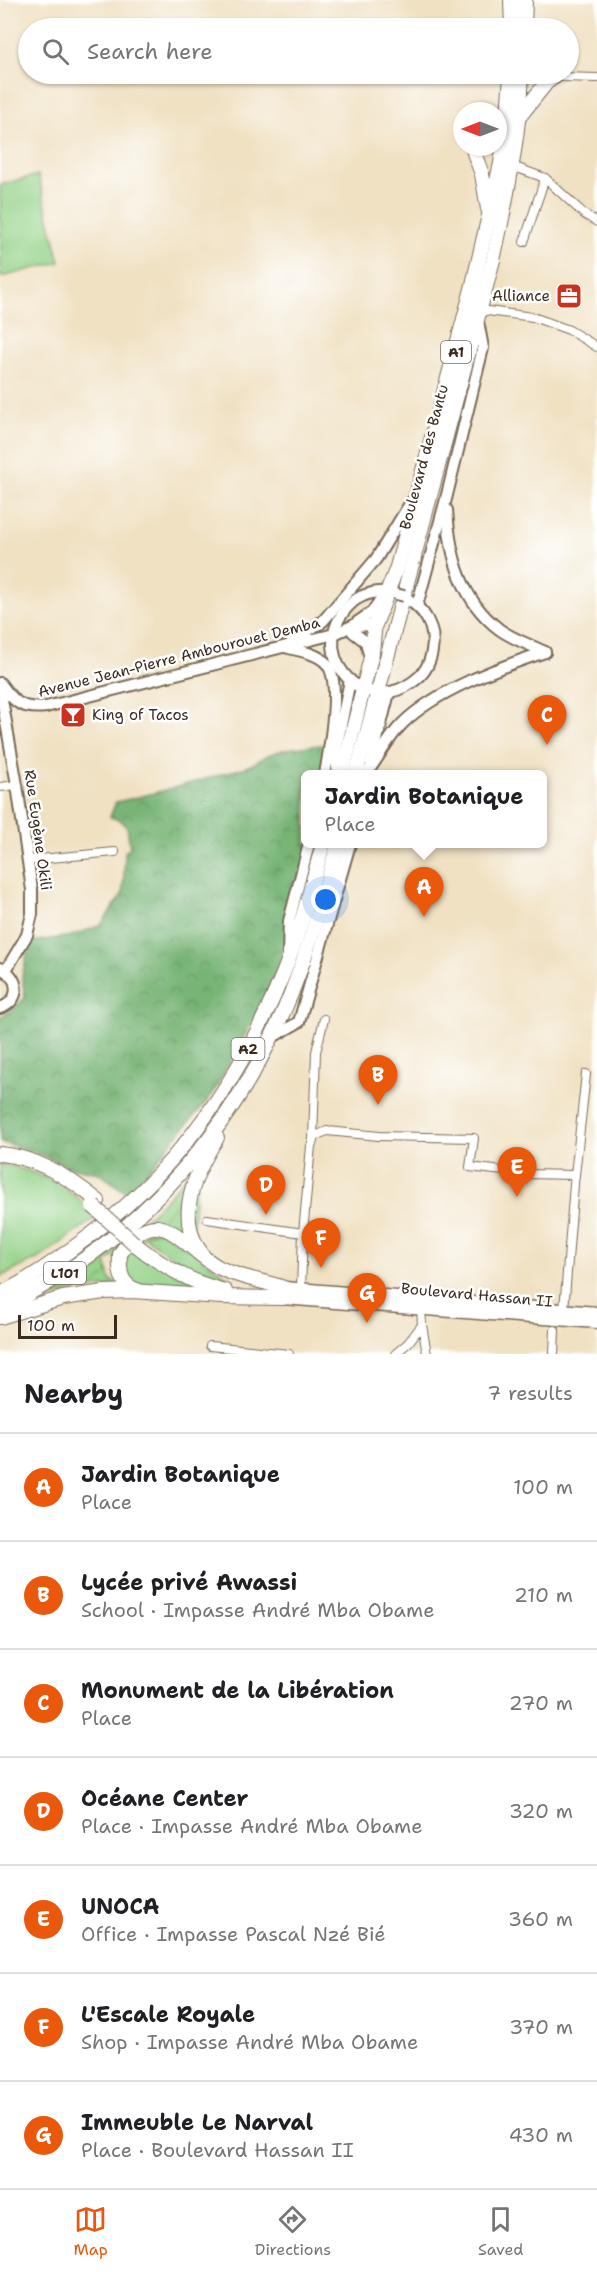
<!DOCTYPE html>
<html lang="en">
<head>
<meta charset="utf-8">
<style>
  :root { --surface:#fff; --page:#f2f2f2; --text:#202124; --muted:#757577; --line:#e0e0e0; --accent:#ea580c }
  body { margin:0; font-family:"Shantell Sans",sans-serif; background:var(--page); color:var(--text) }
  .compass { position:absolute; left:453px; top:102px; width:54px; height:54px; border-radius:50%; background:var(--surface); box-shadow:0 2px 4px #0004; rotate:270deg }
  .scale { position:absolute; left:18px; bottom:15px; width:99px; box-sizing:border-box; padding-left:6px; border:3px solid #3b2a1e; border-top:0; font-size:16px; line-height:21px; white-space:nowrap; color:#3b2a1e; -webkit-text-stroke:4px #fff; paint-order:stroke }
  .you { position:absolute; left:326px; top:900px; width:21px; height:21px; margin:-15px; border:4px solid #fff; border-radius:50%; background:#1a73e8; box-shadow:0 0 0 9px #1a73e833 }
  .badge { display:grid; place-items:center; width:39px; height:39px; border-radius:50%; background:var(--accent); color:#fff; font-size:20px; font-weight:700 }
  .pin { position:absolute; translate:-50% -50px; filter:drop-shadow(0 2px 3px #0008) }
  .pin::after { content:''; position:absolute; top:32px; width:21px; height:18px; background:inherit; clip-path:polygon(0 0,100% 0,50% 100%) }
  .popup { position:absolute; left:301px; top:770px; width:246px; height:78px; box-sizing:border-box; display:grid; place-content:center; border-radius:9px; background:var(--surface); filter:drop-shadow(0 2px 4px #0005); font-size:20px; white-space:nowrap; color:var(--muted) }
  .popup b { font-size:22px; color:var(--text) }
  .popup::after { content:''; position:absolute; left:50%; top:100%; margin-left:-12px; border:12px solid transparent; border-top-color:var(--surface) }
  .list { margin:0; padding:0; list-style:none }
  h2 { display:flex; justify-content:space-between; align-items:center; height:78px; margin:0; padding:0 24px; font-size:26px }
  h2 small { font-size:20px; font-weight:400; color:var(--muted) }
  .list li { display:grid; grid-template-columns:39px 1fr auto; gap:18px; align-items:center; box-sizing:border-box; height:108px; padding:0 24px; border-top:2px solid var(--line) }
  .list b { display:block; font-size:22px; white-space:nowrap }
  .list p { margin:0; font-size:20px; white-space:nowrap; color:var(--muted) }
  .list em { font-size:20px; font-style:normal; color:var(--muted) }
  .icon { flex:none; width:33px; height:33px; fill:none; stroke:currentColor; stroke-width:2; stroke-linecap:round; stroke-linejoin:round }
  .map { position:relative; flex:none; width:597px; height:1354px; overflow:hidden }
  .search { position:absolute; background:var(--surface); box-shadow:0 2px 4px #0004; left:18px; right:18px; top:18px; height:66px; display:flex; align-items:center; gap:15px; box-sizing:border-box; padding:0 21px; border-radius:33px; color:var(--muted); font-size:22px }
  .sheet { height:834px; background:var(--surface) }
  nav { display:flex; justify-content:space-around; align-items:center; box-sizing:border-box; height:84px; border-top:2px solid var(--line); background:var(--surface); font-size:16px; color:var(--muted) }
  nav a { display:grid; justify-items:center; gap:3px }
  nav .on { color:var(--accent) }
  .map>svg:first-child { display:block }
  .grass { fill:#94d288; stroke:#687e53; stroke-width:1.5 }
  .forest { fill:url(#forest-crowns); stroke:#596f49; stroke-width:1.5 }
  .garden { fill:url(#garden-furrows); stroke:#687e53; stroke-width:1.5 }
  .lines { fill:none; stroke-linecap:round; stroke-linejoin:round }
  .street-casing { stroke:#7a6a57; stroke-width:10 }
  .secondary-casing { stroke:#7a6a57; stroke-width:14 }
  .primary-casing { stroke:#7a6a57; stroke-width:15 }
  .highway-casing { stroke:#7a6a57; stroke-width:16 }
  .street { stroke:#fff; stroke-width:8 }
  .secondary { stroke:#fff; stroke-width:10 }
  .primary { stroke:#fff; stroke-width:12 }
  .highway { stroke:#fff; stroke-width:14 }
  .secondary-bridge-casing { stroke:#7a6a57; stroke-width:14; stroke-linecap:butt }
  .highway-bridge-casing { stroke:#7a6a57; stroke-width:16; stroke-linecap:butt }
  .secondary-bridge { stroke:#fff; stroke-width:10 }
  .highway-bridge { stroke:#fff; stroke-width:14 }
  .labels { text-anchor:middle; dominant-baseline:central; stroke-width:5; stroke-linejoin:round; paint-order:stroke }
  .shield { fill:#fff; stroke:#766a62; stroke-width:1.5 }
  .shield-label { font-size:14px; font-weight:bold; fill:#3b2a1e }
  .poi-label { font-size:15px; fill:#3b2a1e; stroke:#fff; text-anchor:end }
  .street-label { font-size:15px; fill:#3b2a1e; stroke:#fff }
</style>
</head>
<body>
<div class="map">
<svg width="597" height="1354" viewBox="0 0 597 1354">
  <defs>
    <pattern id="forest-crowns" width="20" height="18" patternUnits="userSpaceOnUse" patternTransform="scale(1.5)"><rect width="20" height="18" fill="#77b474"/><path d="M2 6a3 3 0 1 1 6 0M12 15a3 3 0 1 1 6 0" fill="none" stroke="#63935f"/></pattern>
    <pattern id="garden-furrows" width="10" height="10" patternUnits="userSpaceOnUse" patternTransform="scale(1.5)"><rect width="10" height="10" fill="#94d288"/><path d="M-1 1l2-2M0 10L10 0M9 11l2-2" fill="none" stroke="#80b475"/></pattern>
  </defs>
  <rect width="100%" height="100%" fill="#fff"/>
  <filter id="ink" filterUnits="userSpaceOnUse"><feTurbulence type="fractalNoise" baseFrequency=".0167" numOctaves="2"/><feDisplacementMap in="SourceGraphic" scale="12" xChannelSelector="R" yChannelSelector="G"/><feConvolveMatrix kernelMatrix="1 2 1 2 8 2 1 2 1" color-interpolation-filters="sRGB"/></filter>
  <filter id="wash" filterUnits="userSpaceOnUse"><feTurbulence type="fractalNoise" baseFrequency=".008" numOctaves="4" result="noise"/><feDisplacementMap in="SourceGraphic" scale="24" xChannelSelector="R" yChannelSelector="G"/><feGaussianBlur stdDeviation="1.35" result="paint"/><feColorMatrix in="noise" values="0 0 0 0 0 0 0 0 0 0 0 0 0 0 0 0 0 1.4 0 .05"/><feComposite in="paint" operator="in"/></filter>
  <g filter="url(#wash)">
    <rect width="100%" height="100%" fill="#f0e1c2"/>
    <g class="grass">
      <path d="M38,175L60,262L1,277L0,185Z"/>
      <path d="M0,1164C37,1169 73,1190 98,1216L41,1257L0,1277Z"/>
      <path d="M161,1230L230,1278C198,1275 167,1255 143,1235Z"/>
      <path d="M130,1245L217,1293L137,1287L122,1269Z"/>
    </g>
    <path class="forest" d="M321,745H342L334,774H306V844H315L286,946L269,989L249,1028L211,1096L128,1194L99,1173L70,1167L30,1150L0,1142V1017L11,1011L25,998L22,976L30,942L72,936L101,925L123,893L125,852L130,848L127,827L120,820L110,817L116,802C160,793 203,780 246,767C256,764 262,757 271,754C287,747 304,747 321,745Z"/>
    <path class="garden" d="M199,1159L191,1244L163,1224L106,1261L110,1280L121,1286L81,1289L11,1310C88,1269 147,1230 199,1159Z"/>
  </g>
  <g filter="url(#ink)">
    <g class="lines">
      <g class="street-casing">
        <g id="street">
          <path d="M541,74L562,77L597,78"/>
          <path d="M512,166L545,178L584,214L597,222"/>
          <path d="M524,242L545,178"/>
          <path d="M480,310L533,317L569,330L597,347"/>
          <path d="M0,787L17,785"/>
          <path d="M29,860L115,852"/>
          <path d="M313,1139L316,1052L324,1019"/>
          <path d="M207,1219L303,1233"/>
          <path d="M301,1289L303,1233L311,1146L315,1136L327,1131L379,1136L474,1138L470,1167L527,1174L575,1175L586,1074"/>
          <path d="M564,1310L575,1172"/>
          <path d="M422,1325L427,1354"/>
          <path d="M210,1346L289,1354"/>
          <path d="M395,1354L408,1343L422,1325L421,1307"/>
          <path d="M554,1354L555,1330"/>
        </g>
      </g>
      <g class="secondary-casing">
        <g id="secondary">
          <path d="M447,510C450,556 461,600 499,629C512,639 531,645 545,652"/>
          <path d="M393,593C381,590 364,593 354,601C301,646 359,722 414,681C433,668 438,639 427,619C422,609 413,603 404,596"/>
          <path d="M417,606L446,499L483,348L478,321"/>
          <path d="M356,623L372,612L381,599"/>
          <path d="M353,632L366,642L369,654"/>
          <path d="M292,641L323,621L376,559L411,502"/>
          <path d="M284,647C297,650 318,653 327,664C342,682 329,751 325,774"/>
          <path d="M0,683C14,702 21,710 46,707L334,634L352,626L375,625"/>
          <path d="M0,688L17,785L32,890V914L27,935L6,970"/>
          <path d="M371,763L389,693"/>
          <path d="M369,770C380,755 389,737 402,724C436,690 500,667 545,652"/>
          <path d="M338,774L335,755L350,680"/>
          <path d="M288,955L289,921L309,844"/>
          <path d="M0,1008C22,1001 20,976 0,968"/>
          <path d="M271,1038L299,1022L350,844"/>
        </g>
      </g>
      <g class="primary-casing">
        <g id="primary">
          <path d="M284,1288L597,1313"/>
          <path d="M283,1298L597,1322"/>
        </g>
      </g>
      <g class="highway-casing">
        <g id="highway">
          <path d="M511,0L512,28"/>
          <path d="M524,28L525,0"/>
          <path d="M519,117L547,82L556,76"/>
          <path d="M474,153L482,174L488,209"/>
          <path d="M375,625L397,567L472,289L501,163L508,117L511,74"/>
          <path d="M342,774L372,653L374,631"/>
          <path d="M356,774L493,260C507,199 519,136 522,74"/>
          <path d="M0,1154C37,1157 70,1178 98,1201"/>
          <path d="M135,1244C162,1266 191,1283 225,1291"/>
          <path d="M202,1254C174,1217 195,1172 217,1138"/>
          <path d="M137,1290C120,1285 119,1270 120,1254C158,1196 181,1246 218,1267C238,1278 262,1280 284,1288"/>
          <path d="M0,1294C26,1282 50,1265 73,1248C170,1180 239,1084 283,974C300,932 311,887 323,844"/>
          <path d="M0,1308C128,1249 230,1137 285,1008C308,955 322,899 338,844"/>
          <path d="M0,1317L63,1298L104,1292L132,1291L221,1297L283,1298"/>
        </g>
      </g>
      <use href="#street" class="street"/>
      <use href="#secondary" class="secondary"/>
      <use href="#primary" class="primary"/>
      <use href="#highway" class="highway"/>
      <g class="secondary-bridge-casing">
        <path id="secondary-bridge" d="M396,594L404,596"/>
      </g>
      <g class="highway-bridge-casing">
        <path id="highway-bridge" d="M93,1206L135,1244"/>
      </g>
      <use href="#secondary-bridge" class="secondary-bridge"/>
      <use href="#highway-bridge" class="highway-bridge"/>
    </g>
  </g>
  <defs>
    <g id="office-square" transform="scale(1.35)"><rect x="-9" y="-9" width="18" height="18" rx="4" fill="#c8321e" stroke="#fff"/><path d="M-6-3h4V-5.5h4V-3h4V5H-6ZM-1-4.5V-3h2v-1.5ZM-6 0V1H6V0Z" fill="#fff"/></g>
    <g id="bar-square" transform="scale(1.35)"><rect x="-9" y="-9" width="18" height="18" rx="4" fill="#c8321e" stroke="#fff"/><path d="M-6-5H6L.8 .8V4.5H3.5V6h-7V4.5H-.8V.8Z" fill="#fff"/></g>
  </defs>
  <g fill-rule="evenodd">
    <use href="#office-square" x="569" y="296"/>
    <use href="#bar-square" x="73" y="715"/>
  </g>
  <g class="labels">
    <g class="shield">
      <rect x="441" y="341" width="30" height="22" rx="4.5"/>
      <rect x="231.5" y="1038" width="33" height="22" rx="4.5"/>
      <rect x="44" y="1262" width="42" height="22" rx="4.5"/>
    </g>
    <g class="shield-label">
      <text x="456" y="352">A1</text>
      <text x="248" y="1049">A2</text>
      <text x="65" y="1273">L101</text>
    </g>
    <g class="poi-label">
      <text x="550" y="296">Alliance</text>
      <text x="92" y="715" text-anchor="start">King of Tacos</text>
    </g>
    <g class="street-label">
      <text transform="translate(424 457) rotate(-75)">Boulevard des Bantu</text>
      <text transform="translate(179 657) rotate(-14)">Avenue Jean-Pierre Ambourouet Demba</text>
      <text transform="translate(38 830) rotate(82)">Rue Eugène Okili</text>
      <text transform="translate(477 1295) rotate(5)">Boulevard Hassan II</text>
    </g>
  </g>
</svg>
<svg class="compass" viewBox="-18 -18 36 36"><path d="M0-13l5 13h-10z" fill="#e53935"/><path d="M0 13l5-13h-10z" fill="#757577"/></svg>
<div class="scale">100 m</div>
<div class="you"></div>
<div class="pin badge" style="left:424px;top:917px">A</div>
<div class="popup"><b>Jardin Botanique</b>Place</div>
<div class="pin badge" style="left:378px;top:1105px">B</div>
<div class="pin badge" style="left:547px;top:745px">C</div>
<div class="pin badge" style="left:266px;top:1215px">D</div>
<div class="pin badge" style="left:517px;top:1197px">E</div>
<div class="pin badge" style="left:321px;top:1268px">F</div>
<div class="pin badge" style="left:367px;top:1323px">G</div>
<div class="search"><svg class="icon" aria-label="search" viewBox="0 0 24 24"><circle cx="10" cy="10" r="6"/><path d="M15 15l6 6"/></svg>Search here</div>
</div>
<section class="sheet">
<h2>Nearby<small>7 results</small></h2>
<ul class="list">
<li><span class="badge">A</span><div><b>Jardin Botanique</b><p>Place</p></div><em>100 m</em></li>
<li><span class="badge">B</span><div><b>Lycée privé Awassi</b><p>School · Impasse André Mba Obame</p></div><em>210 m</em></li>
<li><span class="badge">C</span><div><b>Monument de la Libération</b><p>Place</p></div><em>270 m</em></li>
<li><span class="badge">D</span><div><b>Océane Center</b><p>Place · Impasse André Mba Obame</p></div><em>320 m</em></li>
<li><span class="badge">E</span><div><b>UNOCA</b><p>Office · Impasse Pascal Nzé Bié</p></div><em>360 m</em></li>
<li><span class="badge">F</span><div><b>L'Escale Royale</b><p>Shop · Impasse André Mba Obame</p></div><em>370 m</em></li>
<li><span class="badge">G</span><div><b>Immeuble Le Narval</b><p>Place · Boulevard Hassan II</p></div><em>430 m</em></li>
</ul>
</section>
<nav>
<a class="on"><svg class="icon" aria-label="map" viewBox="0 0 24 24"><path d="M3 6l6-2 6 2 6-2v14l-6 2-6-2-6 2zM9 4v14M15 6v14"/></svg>Map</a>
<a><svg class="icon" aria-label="directions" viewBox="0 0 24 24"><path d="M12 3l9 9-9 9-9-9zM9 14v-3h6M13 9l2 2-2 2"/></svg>Directions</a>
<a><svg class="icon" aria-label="saved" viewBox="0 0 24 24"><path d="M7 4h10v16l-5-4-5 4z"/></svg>Saved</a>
</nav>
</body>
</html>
